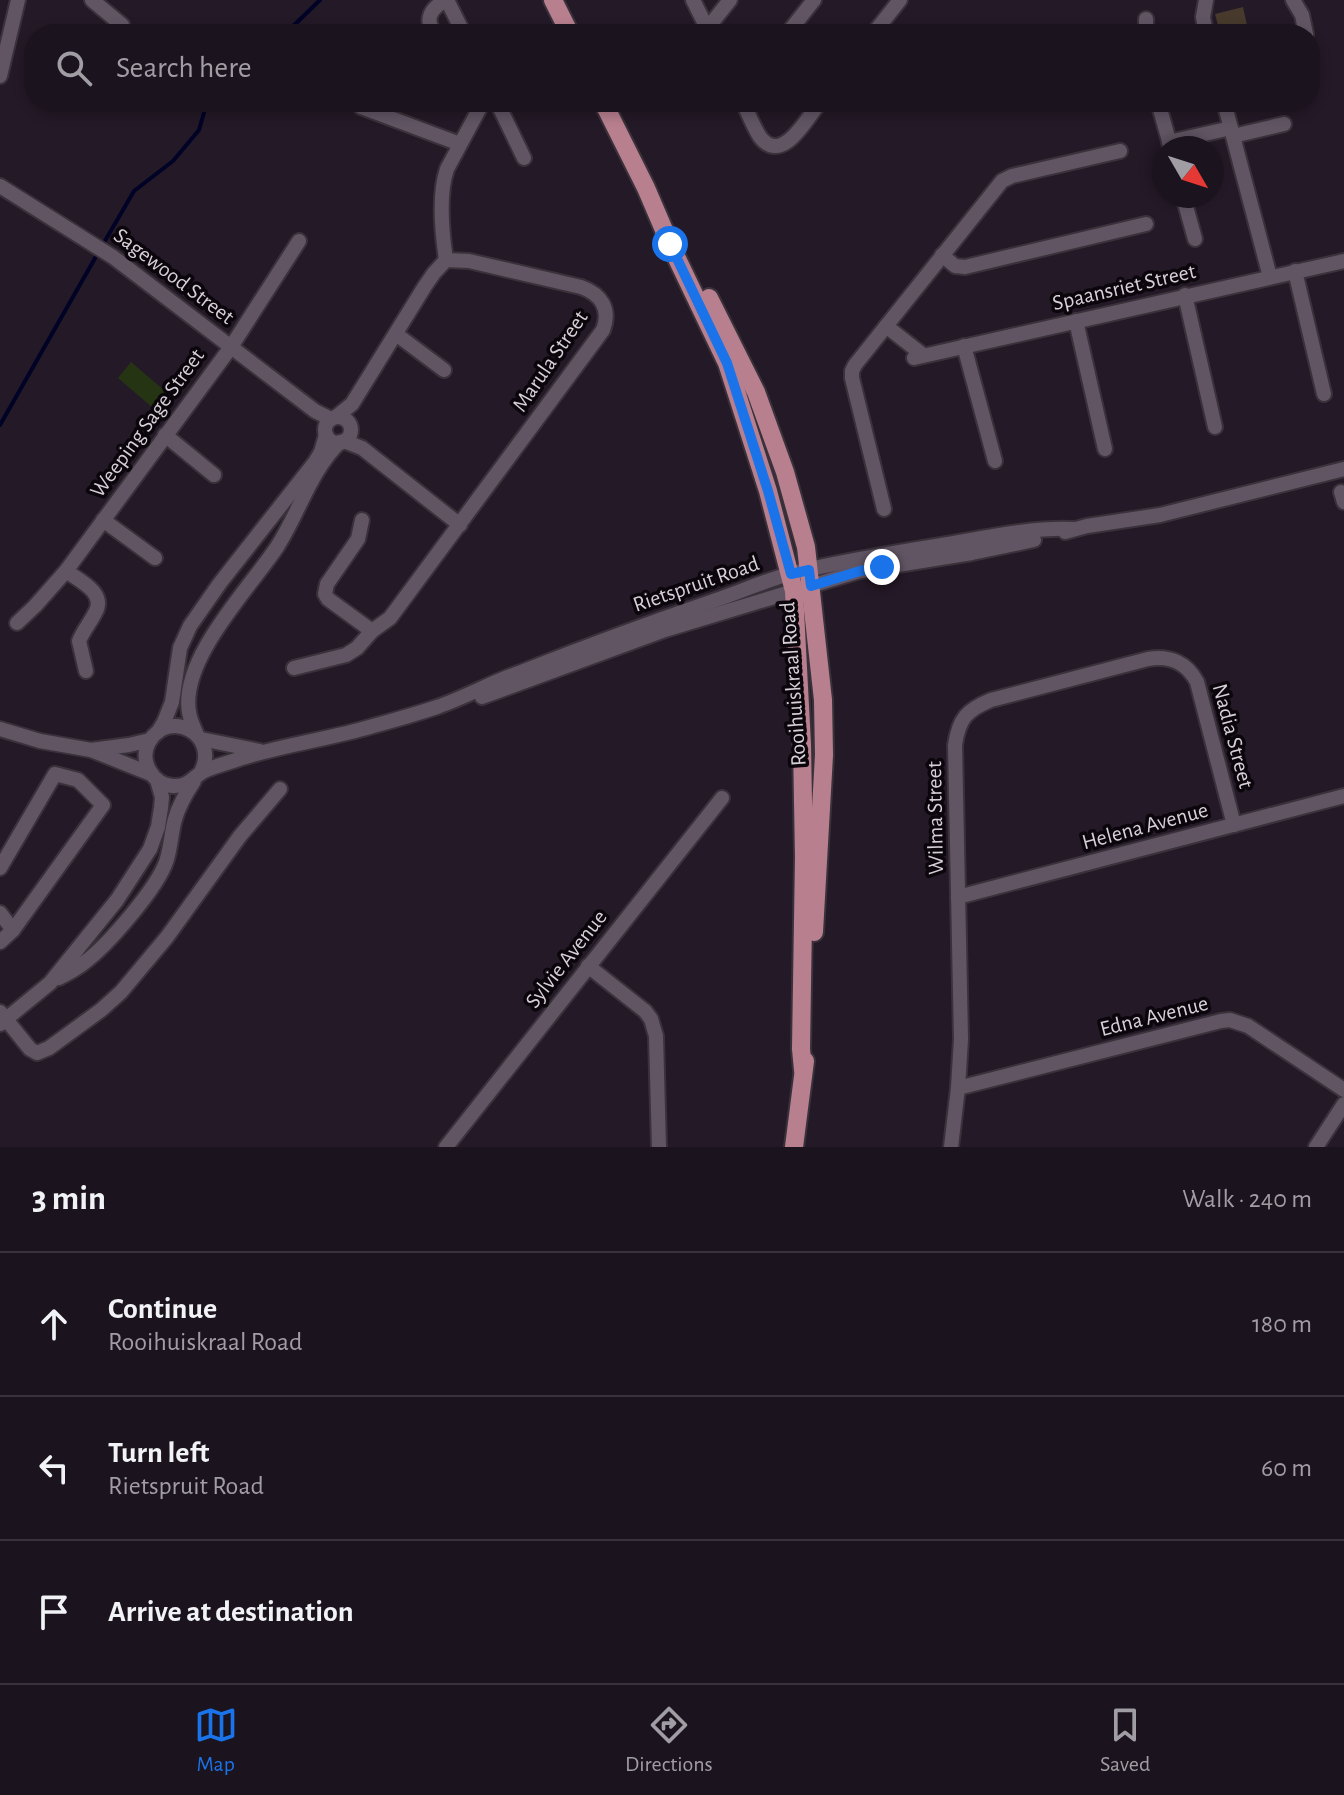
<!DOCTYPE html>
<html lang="en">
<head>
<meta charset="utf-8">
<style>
  :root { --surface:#1b131d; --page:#241c26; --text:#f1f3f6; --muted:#a09ea4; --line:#39323b; --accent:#1a73e8 }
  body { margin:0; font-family:"Alegreya Sans",sans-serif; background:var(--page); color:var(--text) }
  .compass { position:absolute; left:1152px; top:136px; width:72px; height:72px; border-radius:50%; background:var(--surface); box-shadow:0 4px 12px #0003; rotate:129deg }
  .stop { position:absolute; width:24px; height:24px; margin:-18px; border:6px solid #1a73e8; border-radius:50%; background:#fff }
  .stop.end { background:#1a73e8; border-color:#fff; box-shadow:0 2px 8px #0008 }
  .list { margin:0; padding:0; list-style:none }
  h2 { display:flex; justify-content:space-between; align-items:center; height:104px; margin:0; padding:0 32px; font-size:34px }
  h2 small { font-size:26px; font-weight:400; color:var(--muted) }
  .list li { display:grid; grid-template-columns:52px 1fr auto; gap:24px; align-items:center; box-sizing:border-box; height:144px; padding:0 32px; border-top:2px solid var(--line) }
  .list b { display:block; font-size:30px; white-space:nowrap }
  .list p { margin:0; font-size:26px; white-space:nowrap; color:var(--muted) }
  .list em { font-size:26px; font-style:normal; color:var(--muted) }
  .icon { flex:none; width:44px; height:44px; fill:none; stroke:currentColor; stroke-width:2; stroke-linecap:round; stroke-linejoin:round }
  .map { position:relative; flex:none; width:1344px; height:1147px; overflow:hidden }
  .search { position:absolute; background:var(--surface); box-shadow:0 4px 12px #0003; left:24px; right:24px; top:24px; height:88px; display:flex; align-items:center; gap:20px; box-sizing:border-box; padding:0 28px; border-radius:32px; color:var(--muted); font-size:30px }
  .sheet { height:536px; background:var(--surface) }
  nav { display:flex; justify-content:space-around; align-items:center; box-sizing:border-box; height:112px; border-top:2px solid var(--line); background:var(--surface); font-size:22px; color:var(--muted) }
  nav a { display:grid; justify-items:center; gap:4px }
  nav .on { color:var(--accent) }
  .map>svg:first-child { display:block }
  .green { fill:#253514 }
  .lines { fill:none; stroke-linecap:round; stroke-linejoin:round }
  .stream { stroke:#000226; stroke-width:4 }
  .building { fill:#473a2c }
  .minor-casing { stroke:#3a323b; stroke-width:18 }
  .major-casing { stroke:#3a323b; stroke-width:22 }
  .minor { stroke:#615564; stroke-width:14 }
  .major { stroke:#b87f8f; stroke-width:18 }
  .route { stroke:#1a73e8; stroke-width:10 }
  .labels { text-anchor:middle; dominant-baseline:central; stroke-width:7; stroke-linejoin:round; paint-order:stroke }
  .street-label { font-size:22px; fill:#d8d0d9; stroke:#0b060c }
</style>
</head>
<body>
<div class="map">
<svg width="1344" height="1147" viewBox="0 0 1344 1147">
  <rect width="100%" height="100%" fill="#241927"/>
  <path class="green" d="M131,362L166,392L153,408L118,378Z"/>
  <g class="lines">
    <g class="stream">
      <path d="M283,34L286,33L320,0"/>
      <path d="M102,246L134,191L173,161L199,130L207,102"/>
      <path d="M0,425L98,253"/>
    </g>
  </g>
  <path class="building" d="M1243,7L1249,34H1235L1232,25L1219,29L1215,14Z"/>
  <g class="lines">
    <g class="minor-casing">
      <g id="minor">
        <path d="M92,0L122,25"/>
        <path d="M447,0L464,34"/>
        <path d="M693,0L710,34"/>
        <path d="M1293,0L1302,15L1306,34"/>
        <path d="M707,29L730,0"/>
        <path d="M436,34C423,20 431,8 446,0"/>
        <path d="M787,34L814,0"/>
        <path d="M873,34L900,0"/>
        <path d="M1146,34V19"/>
        <path d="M1206,34L1203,17L1206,0"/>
        <path d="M1310,56L1311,60"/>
        <path d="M0,76L18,0"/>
        <path d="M497,102L524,158"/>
        <path d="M743,102C748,113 753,126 760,137C782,166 807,118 820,102"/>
        <path d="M1158,102L1171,148"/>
        <path d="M1224,102L1270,277"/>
        <path d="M361,107L460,144"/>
        <path d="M1233,136L1284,124"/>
        <path d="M1169,142L1231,128"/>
        <path d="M0,186L113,257L315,411L331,419"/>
        <path d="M1183,196L1195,239"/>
        <path d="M942,255L955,266L965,267L1146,224"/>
        <path d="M446,260C442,233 438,195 447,169L483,102"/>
        <path d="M1295,271L1324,394"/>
        <path d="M1185,295L1215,427"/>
        <path d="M1076,321L1105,449"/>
        <path d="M886,326L923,355"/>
        <path d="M396,334L444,370"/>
        <path d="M964,346L995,461"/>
        <path d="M914,358L1344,261"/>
        <circle cx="338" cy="430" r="13"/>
        <path d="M165,435L214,475"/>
        <path d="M344,441L362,448L460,525"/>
        <path d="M1341,492L1344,502"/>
        <path d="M884,509L852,378V371L855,365L1002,181L1012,176L1120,151"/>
        <path d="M103,520L155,558"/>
        <path d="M362,520L358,539L327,584L325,594L328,599L372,631"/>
        <path d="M1065,532L1087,526L1160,515L1344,469"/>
        <path d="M66,571C80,581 107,593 95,613C90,623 83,631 79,641L86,671"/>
        <path d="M17,623L35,606L66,571L231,347L299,241"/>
        <path d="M294,668L346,655L357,648L372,631L390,618L603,330C611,309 601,294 581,287L469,261L446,260L434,273L425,286L352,404L336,417"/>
        <path d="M482,697L665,630L860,571L972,553L1034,540"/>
        <path d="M0,729L40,741L91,750L151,774"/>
        <path d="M158,732L164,722L172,702L180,648L190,626L220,583L315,462L321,452L326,435"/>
        <path d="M197,735C194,727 190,720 189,712C180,659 249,589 277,547C299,513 310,471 340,442"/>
        <path d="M201,739L260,751"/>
        <path d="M91,750L129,745L150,740"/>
        <path d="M201,772C220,735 169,707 149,742C139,760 152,785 173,786C189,787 193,777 204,771C213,767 224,764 233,761C279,745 327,740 373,726C395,720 416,714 437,707C466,697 492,682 521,672C584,647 649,623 713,601C740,592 766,580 793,573C842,561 892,553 942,545C983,538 1032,527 1073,529"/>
        <path d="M0,868L55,774L78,780L103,805L13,930L0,942"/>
        <path d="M958,897L1344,796"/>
        <path d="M0,913L13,930"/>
        <path d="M588,966L645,1011L651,1019L656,1036L659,1147"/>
        <path d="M59,978C68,973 77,969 85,962C108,945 157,888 166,862C171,848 171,833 175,819C179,805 186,793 194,781"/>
        <path d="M0,1012L30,1049L37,1053L49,1048L101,1010L121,992L167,937L240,836L280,789"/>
        <path d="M0,1024L50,983L117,900L150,849L158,827L161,808L162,797L157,780"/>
        <path d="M958,1088L1221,1021L1230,1020L1248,1026L1344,1090"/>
        <path d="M446,1147L722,798"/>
        <path d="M951,1147L958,1088L961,1039L955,745C959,718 967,710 991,700L1148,659C1170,655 1187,663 1197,682L1234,825"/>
        <path d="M1316,1147L1344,1104"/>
      </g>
    </g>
    <g class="major-casing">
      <g id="major">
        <path d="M553,0L570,34"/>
        <path d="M603,102L646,188L670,244L727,363L768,491L794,591L802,745L804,857L801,1049L803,1070"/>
        <path d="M709,298L756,392L785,472L806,547L823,700L824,755L814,932"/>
        <path d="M794,1147L805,1061"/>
      </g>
    </g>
    <use href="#minor" class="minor"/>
    <use href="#major" class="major"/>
  </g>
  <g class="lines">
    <path class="route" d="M670,244L727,363L768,491L791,574L809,570L811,586L860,571L882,567"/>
  </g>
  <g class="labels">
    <g class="street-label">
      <text transform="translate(174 276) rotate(37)">Sagewood Street</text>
      <text transform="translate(1124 287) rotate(-13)">Spaansriet Street</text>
      <text transform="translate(550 361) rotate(-56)">Marula Street</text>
      <text transform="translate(147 423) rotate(-54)">Weeping Sage Street</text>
      <text transform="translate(696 584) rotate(-19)">Rietspruit Road</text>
      <text transform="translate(793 684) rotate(-94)">Rooihuiskraal Road</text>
      <text transform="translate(1233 736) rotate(75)">Nadia Street</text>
      <text transform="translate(935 818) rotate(-91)">Wilma Street</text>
      <text transform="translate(1145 826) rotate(-15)">Helena Avenue</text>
      <text transform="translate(566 959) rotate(-52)">Sylvie Avenue</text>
      <text transform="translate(1154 1016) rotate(-14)">Edna Avenue</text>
    </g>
  </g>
</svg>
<svg class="compass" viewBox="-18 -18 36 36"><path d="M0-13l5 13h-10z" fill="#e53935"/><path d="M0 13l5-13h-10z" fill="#a09ea4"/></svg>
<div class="stop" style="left:670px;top:244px"></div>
<div class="stop end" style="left:882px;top:567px"></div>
<div class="search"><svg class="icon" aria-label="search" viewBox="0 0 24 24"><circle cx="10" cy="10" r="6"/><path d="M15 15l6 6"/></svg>Search here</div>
</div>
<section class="sheet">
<h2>3 min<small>Walk · 240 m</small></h2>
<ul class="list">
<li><svg class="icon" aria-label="ahead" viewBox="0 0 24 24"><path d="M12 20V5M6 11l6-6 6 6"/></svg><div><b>Continue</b><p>Rooihuiskraal Road</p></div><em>180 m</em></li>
<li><svg class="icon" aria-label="left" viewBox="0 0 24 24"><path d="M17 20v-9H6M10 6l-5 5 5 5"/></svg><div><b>Turn left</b><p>Rietspruit Road</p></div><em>60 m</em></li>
<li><svg class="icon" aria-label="arrive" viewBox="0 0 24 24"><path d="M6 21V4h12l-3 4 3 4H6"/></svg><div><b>Arrive at destination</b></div></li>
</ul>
</section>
<nav>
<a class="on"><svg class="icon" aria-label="map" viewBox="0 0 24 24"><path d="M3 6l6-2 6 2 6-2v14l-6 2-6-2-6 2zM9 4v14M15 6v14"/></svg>Map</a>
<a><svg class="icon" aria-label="directions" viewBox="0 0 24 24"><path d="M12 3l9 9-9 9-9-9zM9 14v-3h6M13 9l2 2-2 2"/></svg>Directions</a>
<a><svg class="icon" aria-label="saved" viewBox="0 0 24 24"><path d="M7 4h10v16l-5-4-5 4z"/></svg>Saved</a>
</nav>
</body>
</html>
